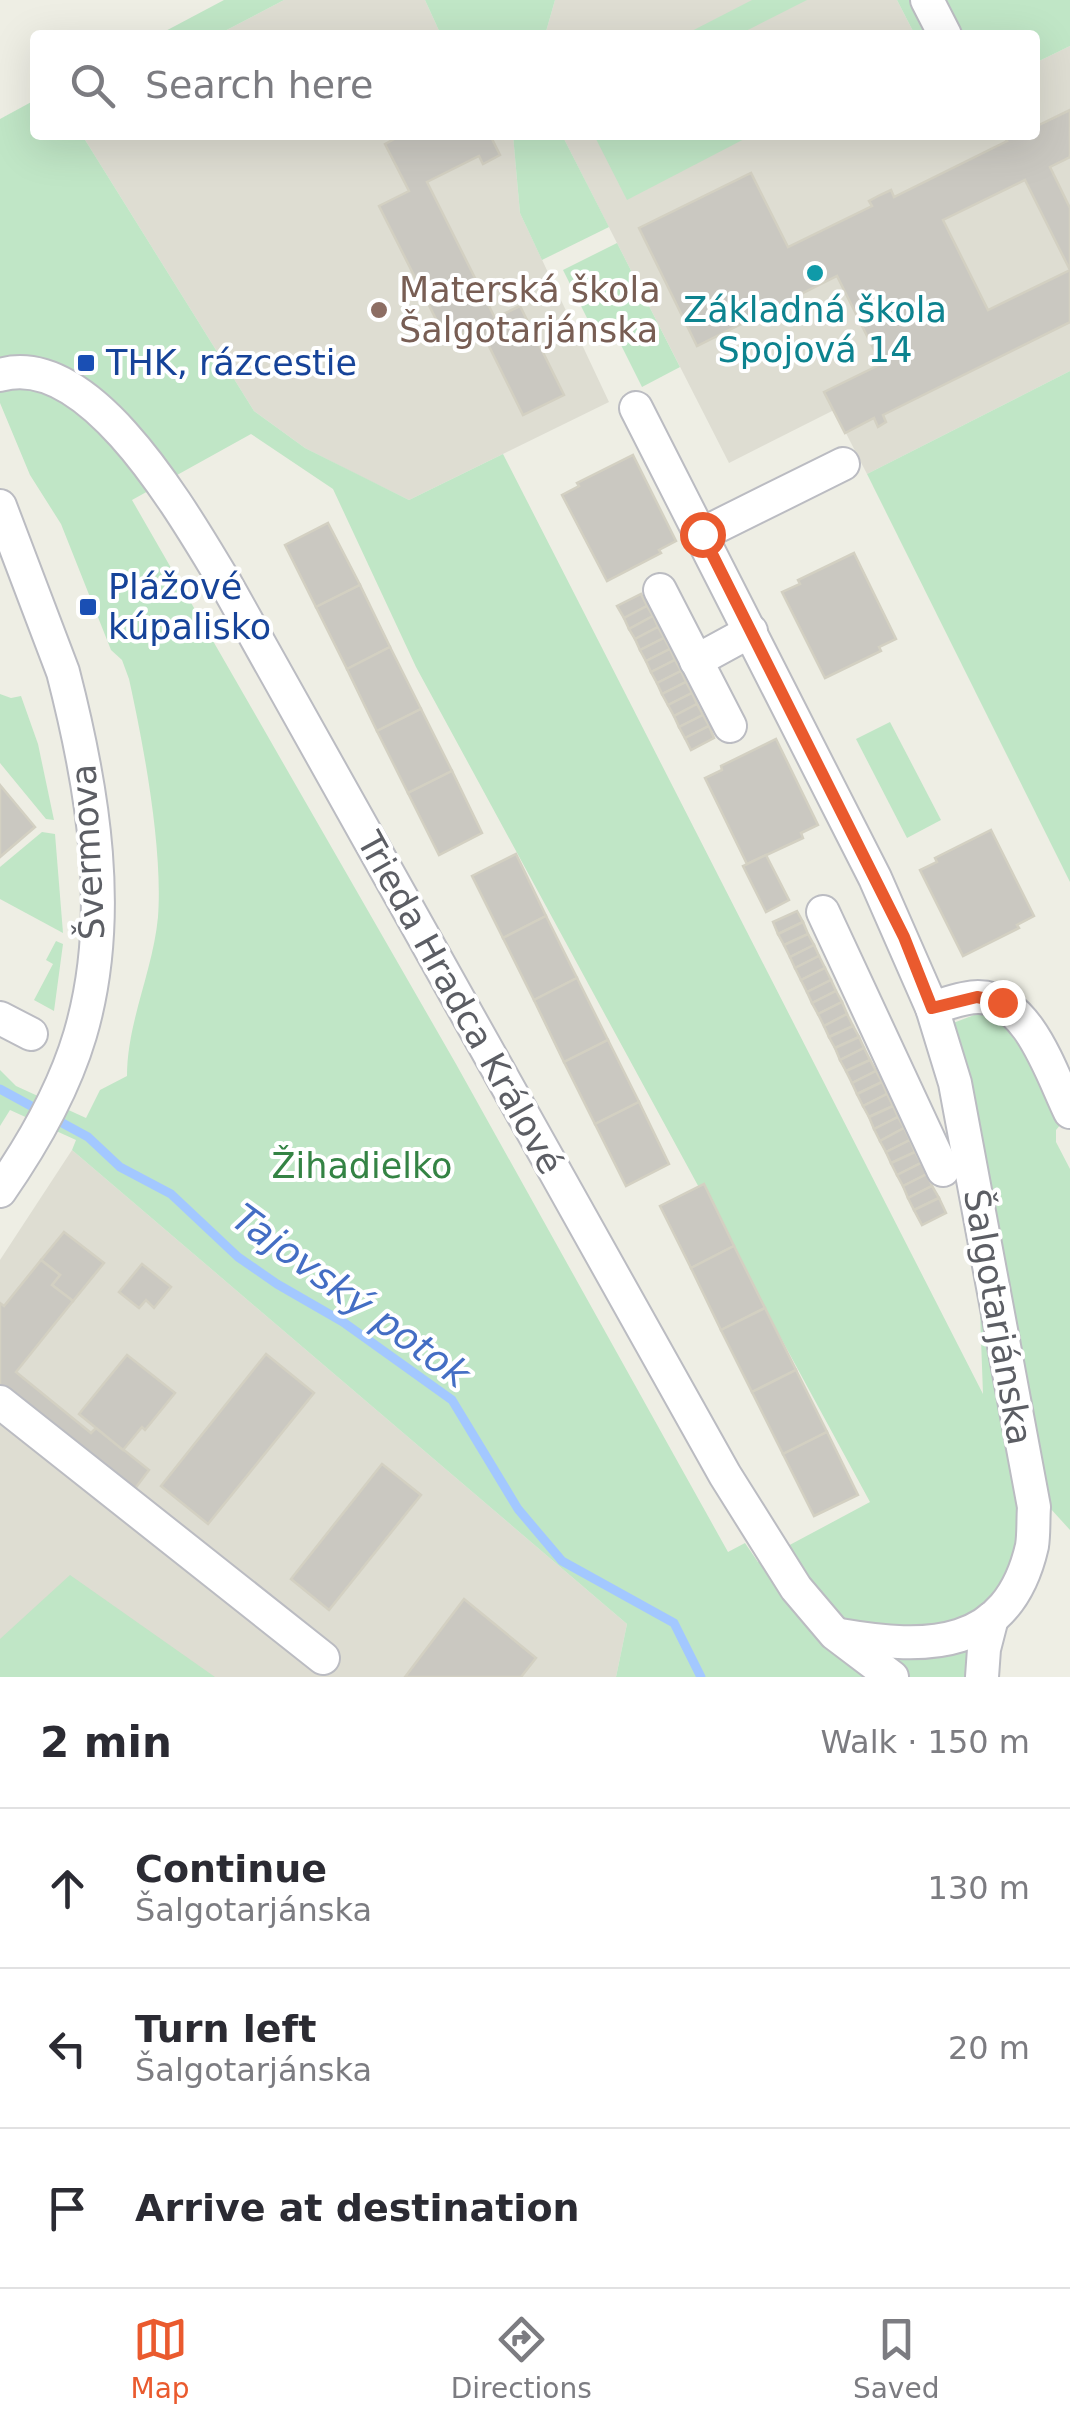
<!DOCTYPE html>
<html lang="en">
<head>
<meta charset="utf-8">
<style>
  :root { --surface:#fff; --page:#f7f7f7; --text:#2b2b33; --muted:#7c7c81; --line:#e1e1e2; --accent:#ea5a2e }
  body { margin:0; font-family:"DejaVu Sans",sans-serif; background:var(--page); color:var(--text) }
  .stop { position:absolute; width:30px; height:30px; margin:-22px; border:8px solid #ea5a2e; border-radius:50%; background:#fff }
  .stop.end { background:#ea5a2e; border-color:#fff; box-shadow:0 2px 10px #0008 }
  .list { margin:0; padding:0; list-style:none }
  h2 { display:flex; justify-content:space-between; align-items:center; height:130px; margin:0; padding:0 40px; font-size:42px }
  h2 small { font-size:32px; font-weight:400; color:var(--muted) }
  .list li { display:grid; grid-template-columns:65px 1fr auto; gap:30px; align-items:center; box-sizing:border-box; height:160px; padding:0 40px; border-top:2px solid var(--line) }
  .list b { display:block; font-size:38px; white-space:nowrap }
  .list p { margin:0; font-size:32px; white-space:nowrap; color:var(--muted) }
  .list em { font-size:32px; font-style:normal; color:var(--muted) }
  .icon { flex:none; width:55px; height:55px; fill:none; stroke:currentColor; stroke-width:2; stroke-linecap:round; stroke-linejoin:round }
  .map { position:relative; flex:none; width:1070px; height:1677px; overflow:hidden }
  .search { position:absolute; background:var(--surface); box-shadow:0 10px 40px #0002; left:30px; right:30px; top:30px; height:110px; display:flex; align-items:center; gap:25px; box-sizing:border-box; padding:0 35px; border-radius:10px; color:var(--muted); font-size:38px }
  .sheet { height:610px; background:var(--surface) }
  nav { display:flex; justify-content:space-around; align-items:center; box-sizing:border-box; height:140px; border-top:2px solid var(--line); background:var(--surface); font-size:28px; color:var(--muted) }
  nav a { display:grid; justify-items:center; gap:5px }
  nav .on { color:var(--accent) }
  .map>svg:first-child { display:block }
  .education { fill:#deddd2 }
  .green { fill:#c0e6c6; fill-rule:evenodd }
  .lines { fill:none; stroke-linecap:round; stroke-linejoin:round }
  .stream { stroke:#a3c8ff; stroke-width:9 }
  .building { fill:#cac8c1; stroke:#d3d0c2; stroke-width:2.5; fill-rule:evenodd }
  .minor-casing { stroke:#bbbcc2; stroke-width:36 }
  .minor { stroke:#fff; stroke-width:32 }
  .route { stroke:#ea5a2e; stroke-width:12 }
  .culture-dot { fill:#0f9aa8; stroke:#fff; stroke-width:4 }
  .education-dot { fill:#8d6e63; stroke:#fff; stroke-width:4 }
  .transit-dot { fill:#1a4fb4; stroke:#fff; stroke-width:4 }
  .labels { text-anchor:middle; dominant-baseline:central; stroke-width:8; stroke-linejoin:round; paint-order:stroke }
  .education-label { font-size:35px; fill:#785e54; stroke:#fff; text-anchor:start }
  .culture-label { font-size:35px; fill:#0d838f; stroke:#fff }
  .transit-label { font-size:35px; fill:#164399; stroke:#fff; text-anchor:start }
  .street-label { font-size:35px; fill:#5c5e64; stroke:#fff }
  .park-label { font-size:35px; fill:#348344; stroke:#fff }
  .water-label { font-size:38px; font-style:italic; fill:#446ec4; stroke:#fff }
</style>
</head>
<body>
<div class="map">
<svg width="1070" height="1677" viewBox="0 0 1070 1677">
  <rect width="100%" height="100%" fill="#eeeee4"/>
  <g class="education">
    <path d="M284,0H425L441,35H217Z"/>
    <path d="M555,0H897L915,35H545Z"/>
    <path d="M1070,46V371L867,474L834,410L729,463L562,135H1035V63Z"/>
    <path d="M82,135H513L520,213L609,402L409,500L360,476L305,448L254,411Z"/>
    <path d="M72,1150L627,1624L616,1677H0V1260Z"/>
  </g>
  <g class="green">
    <path d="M224,0H284L217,35H158Z"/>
    <path d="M425,0H555L545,35H441Z"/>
    <path d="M752,0H807L738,35H684Z"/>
    <path d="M897,0H1070V46L1035,63V35H915Z"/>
    <path d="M35,100V135H82L254,411L305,448L409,500L503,454L983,1394L979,1284L927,1033L982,1012L1012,1031L1061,1124L1056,1130V1142L1070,1169V1530L1050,1508L1039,1577L1003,1632L996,1677H616L627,1624L72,1150L76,1140L10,1110L0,1126V1070L16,1086L86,1118L100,1090L127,1076C127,1022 153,971 158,917C163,849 144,747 129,679L122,660L111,650L61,524L30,475L0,403V119ZM251,434L333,489L416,667L870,1502L758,1562L745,1543L728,1552L456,1064L132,500Z"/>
    <path d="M513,135H562L609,227L542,260L520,213Z"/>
    <path d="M594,135H752L627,200Z"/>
    <path d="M617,243L680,367L642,387L614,331L597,338L563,270Z"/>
    <path d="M1070,371V882L867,474Z"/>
    <path d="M0,694L11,698L21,696L38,744L54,820L46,819L0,763Z"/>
    <path d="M890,722L941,820L907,838L856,739Z"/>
    <path d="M42,832L55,834L63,933L0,899V867Z"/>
    <path d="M56,941L63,944L54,1011L34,1000L53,964L46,960Z"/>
    <path d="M70,1575L215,1677H0V1639Z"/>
  </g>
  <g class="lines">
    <path class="stream" d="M0,1089L88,1137L120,1167L171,1194L238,1257L277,1284L343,1322L452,1400L518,1509L562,1561L674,1623L701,1677"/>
  </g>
  <g class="building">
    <path d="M1070,110V157L1050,167L1070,208V322L883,415L886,422L878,427L874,418L845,433L824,392L881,364L837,276L697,346L639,228L751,173L788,247L872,206L869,201L880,195L891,190L894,197L1007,141L1003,135H1035V127ZM1025,180L1070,270L988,310L943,220Z"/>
    <path d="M402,135H490L500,155L483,164L479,156L427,182L495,318L520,306L564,395L523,415L479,326L447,341L379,206L409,191L385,144Z"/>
    <path d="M633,455L676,541L659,550L661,553L607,581L562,495L579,486L577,483Z"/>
    <path d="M328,523L360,585L316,607L285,545Z"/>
    <path d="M854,553L896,639L879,647L881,651L825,678L782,592L800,584L798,580Z"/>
    <path d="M360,585L390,647L347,669L316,607Z"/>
    <path d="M641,594L647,606L624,618L617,606Z"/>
    <path d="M647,606L653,616L629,629L624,618Z"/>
    <path d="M653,616L658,627L635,639L629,629Z"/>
    <path d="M658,627L664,638L640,650L635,639Z"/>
    <path d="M664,638L670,649L646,661L640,650Z"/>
    <path d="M390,647L421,709L377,731L347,669Z"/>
    <path d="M670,649L675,660L651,672L646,661Z"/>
    <path d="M675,660L681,671L657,683L651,672Z"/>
    <path d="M681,671L686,682L662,694L657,683Z"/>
    <path d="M686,682L692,693L668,705L662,694Z"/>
    <path d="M692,693L697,704L674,716L668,705Z"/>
    <path d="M697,704L703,715L679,727L674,716Z"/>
    <path d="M421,709L452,771L408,793L377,731Z"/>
    <path d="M703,715L709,726L685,738L679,727Z"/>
    <path d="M709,726L714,738L691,750L685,738Z"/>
    <path d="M776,739L818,825L801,833L803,838L747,864L705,778L722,770L721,766Z"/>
    <path d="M452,771L482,833L439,855L408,793Z"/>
    <path d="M0,785L35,827L0,857Z"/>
    <path d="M991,830L1034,916L1017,925L1019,928L963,956L920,870L937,862L935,858Z"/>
    <path d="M516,854L546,916L503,938L472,876Z"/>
    <path d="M766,855L789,900L766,912L743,866Z"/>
    <path d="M797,911L803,922L778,934L773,922Z"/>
    <path d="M546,916L577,978L534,1000L503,938Z"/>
    <path d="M803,922L808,934L784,945L778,934Z"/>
    <path d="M808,934L814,945L790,957L784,945Z"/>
    <path d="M814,945L819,956L795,968L790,957Z"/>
    <path d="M819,956L825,968L801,980L795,968Z"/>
    <path d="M825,968L831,980L807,992L801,980Z"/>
    <path d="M577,978L608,1040L564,1062L534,1000Z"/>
    <path d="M831,980L836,991L812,1003L807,992Z"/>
    <path d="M836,991L842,1002L818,1014L812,1003Z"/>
    <path d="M842,1002L847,1014L824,1026L818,1014Z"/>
    <path d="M847,1014L853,1026L829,1037L824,1026Z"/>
    <path d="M853,1026L859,1037L835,1048L829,1037Z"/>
    <path d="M859,1037L864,1048L840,1060L835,1048Z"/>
    <path d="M608,1040L639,1102L595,1124L564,1062Z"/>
    <path d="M864,1048L870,1060L846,1071L840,1060Z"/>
    <path d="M870,1060L876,1071L852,1083L846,1071Z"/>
    <path d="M876,1071L882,1082L857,1094L852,1083Z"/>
    <path d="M882,1082L887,1094L863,1106L857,1094Z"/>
    <path d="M887,1094L893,1106L869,1117L863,1106Z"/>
    <path d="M639,1102L669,1164L626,1186L595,1124Z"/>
    <path d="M893,1106L898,1117L874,1129L869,1117Z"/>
    <path d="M898,1117L904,1128L880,1141L874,1129Z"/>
    <path d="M904,1128L910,1140L886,1152L880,1141Z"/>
    <path d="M910,1140L915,1152L891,1163L886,1152Z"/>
    <path d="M915,1152L921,1163L897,1175L891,1163Z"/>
    <path d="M921,1163L927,1174L903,1186L897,1175Z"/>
    <path d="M927,1174L932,1186L908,1198L903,1186Z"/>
    <path d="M704,1184L734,1246L691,1268L660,1206Z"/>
    <path d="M932,1186L939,1198L914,1210L908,1198Z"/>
    <path d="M939,1198L946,1213L922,1225L914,1210Z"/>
    <path d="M64,1232L104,1263L73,1301L52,1285L60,1275L41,1260Z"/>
    <path d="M734,1246L765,1308L721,1330L691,1268Z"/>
    <path d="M41,1260L60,1275L52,1285L73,1301L16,1372L91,1433L96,1428L149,1470L131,1494L0,1389V1303L4,1306Z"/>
    <path d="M142,1264L171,1287L154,1308L146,1300L139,1308L119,1292Z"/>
    <path d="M765,1308L796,1370L752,1392L721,1330Z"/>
    <path d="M266,1354L314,1393L208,1524L161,1486Z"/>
    <path d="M127,1355L175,1393L145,1430L142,1427L123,1450L79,1414Z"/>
    <path d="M796,1370L827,1432L783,1454L752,1392Z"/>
    <path d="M827,1432L858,1495L814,1516L783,1454Z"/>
    <path d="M382,1464L421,1495L329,1610L291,1579Z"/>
    <path d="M464,1599L536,1658L521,1677H405Z"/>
  </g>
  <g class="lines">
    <g class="minor-casing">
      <g id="minor">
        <path d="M927,0L945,35"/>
        <path d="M0,375C92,348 186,519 226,584L725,1475L796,1588L835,1634L892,1677"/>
        <path d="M636,408L875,878L932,1008L955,1083L1034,1507C1033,1519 1034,1533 1032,1546C1008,1651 927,1650 840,1635"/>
        <path d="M0,506L63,672C93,788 115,917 80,1035C64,1089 32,1145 0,1191"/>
        <path d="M702,534L843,464"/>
        <path d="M660,590L730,726"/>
        <path d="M696,661L751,631"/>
        <path d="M823,912L943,1170"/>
        <path d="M932,1008C946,1004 963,997 978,997C1028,997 1051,1073 1070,1112"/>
        <path d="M0,1018L31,1034"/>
        <path d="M0,1402L323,1658"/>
        <path d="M982,1677L984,1649L992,1618"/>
      </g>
    </g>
    <use href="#minor" class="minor"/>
  </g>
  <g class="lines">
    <path class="route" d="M702,534L904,937L932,1008L977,997L1002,1002"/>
  </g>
  <circle class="culture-dot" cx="815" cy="273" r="10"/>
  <circle class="education-dot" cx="379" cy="310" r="10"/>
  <g class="transit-dot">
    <rect x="76" y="353" width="20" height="20" rx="5"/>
    <rect x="78" y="597" width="20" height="20" rx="5"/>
  </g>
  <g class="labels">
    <g class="education-label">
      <text x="399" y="290">Materská škola<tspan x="399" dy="40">Šalgotarjánska</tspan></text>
    </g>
    <g class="culture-label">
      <text x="815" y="310">Základná škola<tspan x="815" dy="40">Spojová 14</tspan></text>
    </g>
    <g class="transit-label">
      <text x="106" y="363">THK, rázcestie</text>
      <text x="108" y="587">Plážové<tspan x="108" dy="40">kúpalisko</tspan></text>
    </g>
    <g class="street-label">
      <text transform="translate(88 852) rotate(-93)">Švermova</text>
      <text transform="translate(460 1003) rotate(61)">Trieda Hradca Králové</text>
      <text transform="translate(998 1317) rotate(80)">Šalgotarjánska</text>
    </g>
    <g class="park-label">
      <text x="362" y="1166">Žihadielko</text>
    </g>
    <g class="water-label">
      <text transform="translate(351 1296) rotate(36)">Tajovský potok</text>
    </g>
  </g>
</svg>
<div class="stop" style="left:702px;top:534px"></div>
<div class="stop end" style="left:1002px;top:1002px"></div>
<div class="search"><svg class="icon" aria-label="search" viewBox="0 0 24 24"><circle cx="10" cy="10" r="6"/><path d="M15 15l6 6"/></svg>Search here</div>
</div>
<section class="sheet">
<h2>2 min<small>Walk · 150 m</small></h2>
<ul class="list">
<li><svg class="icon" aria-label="ahead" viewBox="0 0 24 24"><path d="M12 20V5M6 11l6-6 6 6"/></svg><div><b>Continue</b><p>Šalgotarjánska</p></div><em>130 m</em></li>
<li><svg class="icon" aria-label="left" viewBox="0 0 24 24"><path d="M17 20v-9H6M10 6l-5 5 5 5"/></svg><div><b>Turn left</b><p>Šalgotarjánska</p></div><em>20 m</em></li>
<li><svg class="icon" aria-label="arrive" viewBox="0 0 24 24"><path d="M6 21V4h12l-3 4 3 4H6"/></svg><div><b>Arrive at destination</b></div></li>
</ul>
</section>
<nav>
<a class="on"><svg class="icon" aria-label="map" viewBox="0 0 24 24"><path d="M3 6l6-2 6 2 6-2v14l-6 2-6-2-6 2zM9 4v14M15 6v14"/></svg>Map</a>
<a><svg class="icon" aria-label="directions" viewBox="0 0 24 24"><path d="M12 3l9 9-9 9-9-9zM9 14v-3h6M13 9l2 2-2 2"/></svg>Directions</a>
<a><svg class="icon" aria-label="saved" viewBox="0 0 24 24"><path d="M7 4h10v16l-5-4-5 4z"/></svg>Saved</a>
</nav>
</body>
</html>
